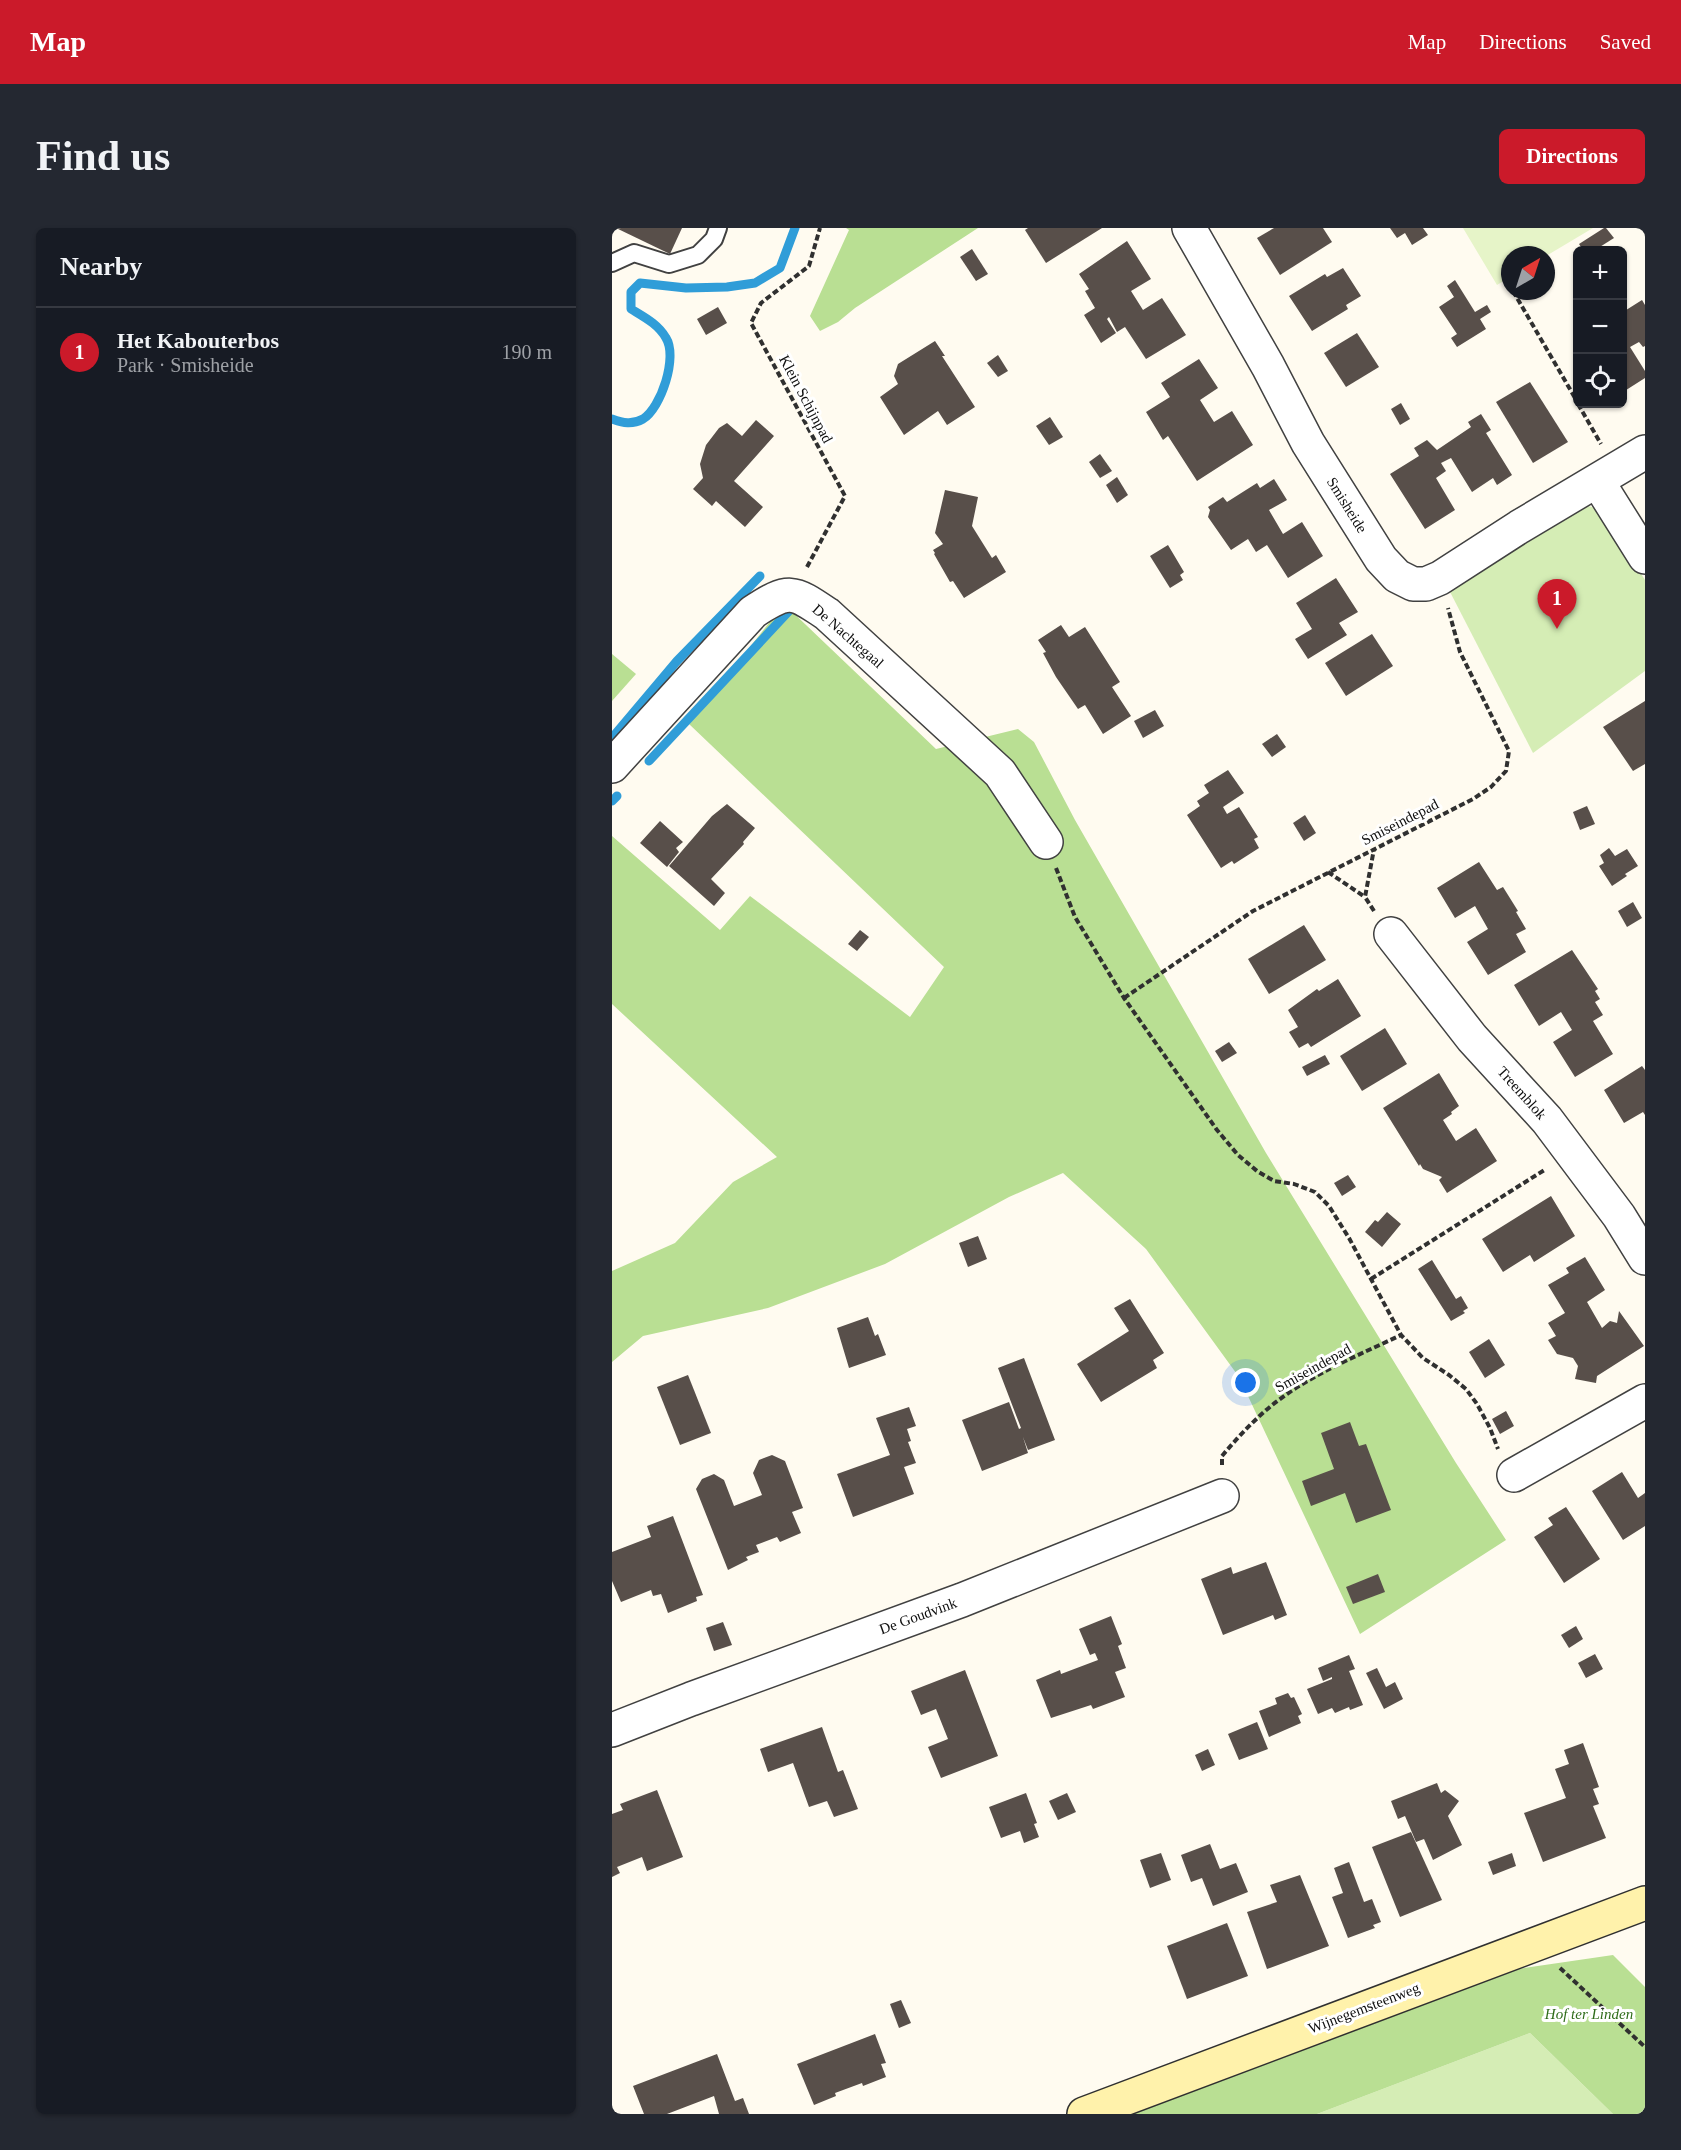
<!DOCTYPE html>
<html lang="en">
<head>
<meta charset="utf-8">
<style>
  :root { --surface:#171b24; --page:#242831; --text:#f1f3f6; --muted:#9ea1a6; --line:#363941; --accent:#cb1a2a }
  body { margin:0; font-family:Georgia,serif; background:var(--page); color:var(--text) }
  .controls { position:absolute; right:18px; top:18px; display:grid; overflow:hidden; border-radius:9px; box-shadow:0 2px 4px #0004 }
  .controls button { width:54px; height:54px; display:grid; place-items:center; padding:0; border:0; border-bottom:2px solid var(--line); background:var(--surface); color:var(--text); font:30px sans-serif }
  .compass { position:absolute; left:889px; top:18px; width:54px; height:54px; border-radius:50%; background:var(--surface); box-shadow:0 2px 4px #0004; rotate:39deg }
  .you { position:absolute; left:634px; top:1155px; width:21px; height:21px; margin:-15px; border:4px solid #fff; border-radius:50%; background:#1a73e8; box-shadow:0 0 0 9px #1a73e833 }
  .badge { display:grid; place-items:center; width:39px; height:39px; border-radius:50%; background:var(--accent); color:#fff; font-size:20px; font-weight:700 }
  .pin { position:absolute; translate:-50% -50px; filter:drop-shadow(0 2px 3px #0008) }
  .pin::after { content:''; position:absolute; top:32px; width:21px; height:18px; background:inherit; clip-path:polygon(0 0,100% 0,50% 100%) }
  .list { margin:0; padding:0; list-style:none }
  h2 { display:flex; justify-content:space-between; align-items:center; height:78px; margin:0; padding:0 24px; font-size:26px }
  h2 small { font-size:20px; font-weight:400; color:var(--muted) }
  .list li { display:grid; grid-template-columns:39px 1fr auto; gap:18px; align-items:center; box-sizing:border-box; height:90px; padding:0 24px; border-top:2px solid var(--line) }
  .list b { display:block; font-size:22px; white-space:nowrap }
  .list p { margin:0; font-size:20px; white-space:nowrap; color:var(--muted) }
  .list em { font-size:20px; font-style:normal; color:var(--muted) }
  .icon { flex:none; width:33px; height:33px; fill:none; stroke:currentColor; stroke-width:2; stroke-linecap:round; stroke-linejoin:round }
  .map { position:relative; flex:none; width:1033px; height:1886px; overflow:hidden; border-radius:9px }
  header { display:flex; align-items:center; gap:36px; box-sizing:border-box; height:84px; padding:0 30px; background:var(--accent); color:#fff }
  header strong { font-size:28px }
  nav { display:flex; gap:33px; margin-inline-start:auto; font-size:21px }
  .intro { display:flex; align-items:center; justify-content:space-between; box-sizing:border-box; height:144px; padding:0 36px }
  h1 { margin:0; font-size:42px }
  .button { padding:15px 27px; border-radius:9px; background:var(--accent); color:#fff; font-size:21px; font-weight:700 }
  main { display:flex; gap:36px; padding:0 36px }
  aside { flex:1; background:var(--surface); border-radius:9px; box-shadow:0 2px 4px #0004 }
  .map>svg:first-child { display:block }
  .green { fill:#d5edb5 }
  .forest { fill:#b9df93 }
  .pitch { fill:#e6f4c8 }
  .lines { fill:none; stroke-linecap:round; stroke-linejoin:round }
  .stream { stroke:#309dd8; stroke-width:9 }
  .building { fill:#584f4a }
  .lane-casing { stroke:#414141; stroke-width:20 }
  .street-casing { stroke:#414141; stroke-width:36 }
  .secondary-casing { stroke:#303030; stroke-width:36 }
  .path { stroke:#303030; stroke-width:4; stroke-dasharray:6 3; stroke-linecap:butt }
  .lane { stroke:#fff; stroke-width:16 }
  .street { stroke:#fff; stroke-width:33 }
  .secondary { stroke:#fff2ab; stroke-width:33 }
  .labels { text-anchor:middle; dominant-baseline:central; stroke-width:6; stroke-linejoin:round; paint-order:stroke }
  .street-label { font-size:15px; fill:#0e0e0e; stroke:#fff }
  .park-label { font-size:15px; font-style:italic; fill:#2e6c19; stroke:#fff }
</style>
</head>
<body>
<header>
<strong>Map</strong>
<nav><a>Map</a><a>Directions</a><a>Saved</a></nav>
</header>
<div class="intro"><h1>Find us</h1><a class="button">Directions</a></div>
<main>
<aside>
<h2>Nearby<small></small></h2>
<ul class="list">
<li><span class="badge">1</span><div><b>Het Kabouterbos</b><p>Park · Smisheide</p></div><em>190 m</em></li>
</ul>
</aside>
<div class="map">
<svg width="1033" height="1886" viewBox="0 0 1033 1886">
  <rect width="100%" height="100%" fill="#fffbf0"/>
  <g class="green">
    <path d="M968,276L980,279L991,285L1033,352V443L921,525L836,360Z"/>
    <path d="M918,1805L1001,1886H705Z"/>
  </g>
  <g class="forest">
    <path d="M234,0H366L243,80L226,94L208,103L198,88L237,2Z"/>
    <path d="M172,376L324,521L406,501L422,514L463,592L654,925L844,1235L894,1312L748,1406L627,1149L534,1021L451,945L397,969L273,1036L156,1080L31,1108L0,1134V1043L63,1015L121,954L165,929L0,776V608L108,702L138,668L298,789L332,739L77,496Z"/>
    <path d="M0,426L24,446L0,473Z"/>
    <path d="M1001,1727L1033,1759V1886H1001L918,1805L705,1886H504L878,1745Z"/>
  </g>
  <path class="pitch" d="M851,0H981L934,28L898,27V49L885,57Z"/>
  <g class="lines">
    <g class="stream">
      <path d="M0,191C11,195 20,197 31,191C49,180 66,129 54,110C46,96 32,89 19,81V64L28,55L74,60L115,59L143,55L168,40L183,0"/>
      <path d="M0,510L65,433L148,348"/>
      <path d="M37,533L177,383"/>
      <path d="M0,573L5,568"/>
    </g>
  </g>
  <g class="building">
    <path d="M4,0H70L58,26Z"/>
    <path d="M416,0H490L434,35L413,2Z"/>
    <path d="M662,0H711L720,14L668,47L645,10Z"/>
    <path d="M778,0H811L816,7L800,17L793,5L785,10Z"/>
    <path d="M992,0H994L1002,10L983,22H971L967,16Z"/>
    <path d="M515,13L539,51L519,63L531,82L550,70L574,107L534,131L513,99L505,104L497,89L495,91L504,105L489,115L472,87L483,80L473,63L477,61L467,46Z"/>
    <path d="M360,21L376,46L364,53L348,29Z"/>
    <path d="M731,40L749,68L734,77L736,81L700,103L677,68L713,46L715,49Z"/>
    <path d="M843,52L863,84L875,77L879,84L868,91L874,101L845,119L839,110L845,106L827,79L842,69L835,58Z"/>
    <path d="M1030,72L1033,77V118L1031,119L1027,114L1018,119L1033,143V150L1011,164V84Z"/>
    <path d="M106,79L115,95L94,107L85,91Z"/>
    <path d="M745,105L767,139L734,159L712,125Z"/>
    <path d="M323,113L333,128H330L363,179L335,197L326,183L292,207L268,169L286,156L282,148L286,136Z"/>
    <path d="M386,127L396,143L386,149L375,135Z"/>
    <path d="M587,131L606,160L588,172L602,194L620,183L641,217L585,253L556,208L551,212L534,184L558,169L549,155Z"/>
    <path d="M918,154L956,214L921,235L884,174Z"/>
    <path d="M789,175L798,191L788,197L779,181Z"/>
    <path d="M869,186L879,202L874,205L900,247L885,257L881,250L860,264L839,230L829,235L834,243L824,250L843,282L813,301L778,246L807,228L802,220L815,212L825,222L859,199L856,194Z"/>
    <path d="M438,189L451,209L437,217L424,198Z"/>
    <path d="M144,192L162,208L122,253L151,279L133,299L104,273L100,278L81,261L91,250L88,236L94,217L107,200L115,195L130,208Z"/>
    <path d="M488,226L500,243L488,250L477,234Z"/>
    <path d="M505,249L516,267L505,275L494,257Z"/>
    <path d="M662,251L675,272L657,282L671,306L690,294L711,328L676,350L655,317L644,324L636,311L619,322L596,289L598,282L596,279L611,269L615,274L645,255L648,260Z"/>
    <path d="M333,262L366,269L360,298L380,330L384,327L394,344L352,370L341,353L338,354L322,326L323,325L321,322L331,316L323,305Z"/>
    <path d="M556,317L572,344L568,347L571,352L558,360L538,328Z"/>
    <path d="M724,350L746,384L727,395L735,407L696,431L683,411L700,401L684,375Z"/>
    <path d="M449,397L457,409L473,399L508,454L500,459L519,488L491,506L473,477L466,481L444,449L431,425L434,424L426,412Z"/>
    <path d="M760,406L781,438L734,468L713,435Z"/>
    <path d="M1033,473V536L1021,543L991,499Z"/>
    <path d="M543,482L552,498L531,510L522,493Z"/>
    <path d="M665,506L674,519L660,529L650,516Z"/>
    <path d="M616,542L632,565L611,579L615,586L627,579L646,609L642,611L647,620L622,636L620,633L609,640L575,587L588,578L585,573L597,565L592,557Z"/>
    <path d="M115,576L143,600L131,614L132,616L99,651L113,665L102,678L57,638L100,588Z"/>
    <path d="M975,578L983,596L968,602L961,584Z"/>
    <path d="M693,587L704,605L692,613L681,595Z"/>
    <path d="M48,593L71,614L64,620L67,624L55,639L28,615Z"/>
    <path d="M997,620L1003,628L1015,621L1026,638L1013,646L1015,648L1000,658L987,638L992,635L988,627Z"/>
    <path d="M867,634L885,662L891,659L906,683L904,684L914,701L904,706L914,724L876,747L855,714L876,701L863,678L843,690L825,660Z"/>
    <path d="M1021,674L1030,690L1015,699L1006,683Z"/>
    <path d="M692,697L714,732L657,766L636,731Z"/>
    <path d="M248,702L257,709L245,723L236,716Z"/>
    <path d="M960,722L986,761L983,763L988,771L983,774L991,787L981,793L1001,826L963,849L941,814L960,802L949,784L927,798L902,757Z"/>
    <path d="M726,751L749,788L699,819L696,815L687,820L677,804L686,799L676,782L705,761L707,763Z"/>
    <path d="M773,800L795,836L750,863L728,828Z"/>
    <path d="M617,814L625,825L610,834L603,823Z"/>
    <path d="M713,827L718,836L695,848L690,839Z"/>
    <path d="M1030,838L1033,842V887L1031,884L1012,895L992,862Z"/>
    <path d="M827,845L847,878L839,884L840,886L831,892L844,913L864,900L885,933L835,965L827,952L830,949L811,941L808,936L807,938L771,880Z"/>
    <path d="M736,947L744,959L730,968L722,955Z"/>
    <path d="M939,968L963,1008L922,1034L918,1027L891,1044L870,1011Z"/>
    <path d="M775,984L789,996L770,1019L753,1004L763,992L766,994Z"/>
    <path d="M366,1008L375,1031L356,1039L347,1015Z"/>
    <path d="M973,1029L993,1062L975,1074L990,1100L998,1093L1005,1095L1007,1083L1032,1118L985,1148L984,1155L963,1151L966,1138L961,1130L945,1126L936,1112L944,1108L936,1095L953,1085L936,1057L957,1045L954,1040Z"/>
    <path d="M820,1032L844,1071L849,1068L856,1080L851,1083L853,1085L839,1093L806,1041Z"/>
    <path d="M518,1071L552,1125L541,1132L545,1140L489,1174L465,1136L517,1103L502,1080Z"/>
    <path d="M256,1089L263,1108L266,1106L274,1127L237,1140L225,1100Z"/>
    <path d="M877,1111L893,1137L873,1150L857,1124Z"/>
    <path d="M412,1130L443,1212L416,1222L411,1209L416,1225L370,1243L350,1192L397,1174L407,1201L409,1200L386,1140Z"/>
    <path d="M76,1147L99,1205L68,1217L45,1159Z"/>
    <path d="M297,1179L304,1198L295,1201L299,1213L296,1214L304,1235L292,1239L302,1266L241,1289L225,1246L278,1227L264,1190Z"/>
    <path d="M894,1183L902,1198L888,1206L880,1191Z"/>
    <path d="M738,1194L747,1218L754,1216L779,1282L744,1295L733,1265L699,1278L690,1253L722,1241L709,1205Z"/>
    <path d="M160,1227L173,1233L191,1280L180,1284L189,1305L168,1314L165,1309L144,1317L147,1324L134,1329L136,1332L116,1342L84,1261L90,1251L102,1246L112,1252L122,1278L150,1267L141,1245L147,1232Z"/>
    <path d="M1010,1244L1026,1270L1033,1265V1298L1011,1312L980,1263Z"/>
    <path d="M954,1279L988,1331L952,1355L922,1309L941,1297L936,1290Z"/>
    <path d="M61,1288L91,1367L84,1369L85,1373L56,1385L49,1366L41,1368L39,1362L9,1374L0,1353V1324L39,1309L35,1298Z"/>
    <path d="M654,1334L675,1387L663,1392L661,1387L611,1407L589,1351L619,1339L621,1346Z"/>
    <path d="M766,1346L773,1364L741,1376L734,1359Z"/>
    <path d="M499,1388L510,1416L506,1418L514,1440L503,1444L513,1469L481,1481L479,1477L439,1490L424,1452L448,1442L449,1446L486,1432L483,1425L478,1427L467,1401Z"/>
    <path d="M111,1394L120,1417L102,1423L94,1400Z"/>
    <path d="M964,1398L971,1411L957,1420L949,1407Z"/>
    <path d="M983,1426L991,1441L974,1450L966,1435Z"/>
    <path d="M737,1427L743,1441L737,1443L751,1477L738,1482L737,1479L723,1485L720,1480L706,1486L695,1461L720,1451V1449L711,1453L706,1440Z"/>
    <path d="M765,1440L774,1459L783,1454L791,1471L772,1481L754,1445Z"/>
    <path d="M353,1442L386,1528L329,1550L316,1519L336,1511L324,1481L309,1487L299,1463Z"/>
    <path d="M676,1465L679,1470L682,1469L690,1486L686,1488L689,1495L657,1509L647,1483L665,1476L663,1470Z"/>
    <path d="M645,1494L656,1521L627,1532L616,1506Z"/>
    <path d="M210,1499L226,1544L231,1542L246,1581L222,1589L215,1573L197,1579L181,1535L156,1544L148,1521Z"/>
    <path d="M971,1515L987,1559L981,1561L987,1576L981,1578L994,1610L931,1634L912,1585L954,1570L943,1541L957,1536L952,1522Z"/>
    <path d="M596,1521L603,1537L590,1543L583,1527Z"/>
    <path d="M825,1555L829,1565L833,1562L847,1573L836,1588L850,1617L821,1632L812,1611L804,1614L793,1588L786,1591L779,1573Z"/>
    <path d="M45,1562L71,1629L35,1643L30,1629L5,1639L8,1645L0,1649V1586L11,1582L8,1576Z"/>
    <path d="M414,1565L425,1595L422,1596L427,1609L412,1615L408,1603L389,1610L377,1579Z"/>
    <path d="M455,1565L464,1584L446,1592L437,1573Z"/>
    <path d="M799,1604L830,1672L788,1689L760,1619Z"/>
    <path d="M598,1616L608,1641L624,1635L636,1664L601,1678L590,1650L579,1654L569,1627Z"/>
    <path d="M549,1625L559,1652L538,1660L528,1632Z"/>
    <path d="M900,1625L904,1638L881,1647L876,1634Z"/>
    <path d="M737,1634L752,1674L760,1671L769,1694L761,1697L763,1700L736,1710L720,1669L731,1665L722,1640Z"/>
    <path d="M688,1647L717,1718L655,1741L635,1684L665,1674L658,1657Z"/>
    <path d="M615,1695L636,1748L575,1771L555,1718Z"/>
    <path d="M289,1772L299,1795L287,1800L278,1776Z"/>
    <path d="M263,1806L274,1835L269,1836L274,1849L251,1858L250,1855L223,1865L224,1868L202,1877L185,1836Z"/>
    <path d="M105,1826L123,1873L131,1870L137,1886H107L102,1868L55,1886H32L21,1858Z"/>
  </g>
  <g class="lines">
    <g class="lane-casing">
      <path id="lane" d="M0,35L22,25L57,36L86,27L102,11L106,0"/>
    </g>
    <g class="street-casing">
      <g id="street">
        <path d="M577,0L656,138L696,215L769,331L785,348L801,356H814L828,350L907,299L1033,224"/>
        <path d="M986,254L1033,329"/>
        <path d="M0,538L141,384C177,360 181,363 215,386L388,545L434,614"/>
        <path d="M779,706L860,810L935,892L1007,988L1033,1030"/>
        <path d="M902,1247L1033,1173"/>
        <path d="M0,1502L79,1471L350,1372L610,1268"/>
      </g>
    </g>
    <g class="secondary-casing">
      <path id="secondary" d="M472,1886L1033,1675"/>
    </g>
    <g class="path">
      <path d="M894,52L898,58"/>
      <path d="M901,63L966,175"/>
      <path d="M966,176L989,216"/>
      <path d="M195,339L233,268L139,95L149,75L197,38L208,0"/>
      <path d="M444,640L463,689L512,770L605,902L626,927L645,943L662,953L682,956L703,964L717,978L737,1010L789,1107L811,1130L837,1147L854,1161L865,1176L878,1200L886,1221"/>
      <path d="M716,644L753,669"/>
      <path d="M762,683L753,669L762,621"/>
      <path d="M512,770L641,683L861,571L879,559L894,543L897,523L848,424L836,380"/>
      <path d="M759,1051L934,941"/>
      <path d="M610,1237V1228C625,1210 641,1193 659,1178C697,1147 745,1128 789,1107"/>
      <path d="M948,1740L1033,1819"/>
    </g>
    <use href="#lane" class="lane"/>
    <use href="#street" class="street"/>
    <use href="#secondary" class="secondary"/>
  </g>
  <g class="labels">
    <g class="street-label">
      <text transform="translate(194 171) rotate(62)">Klein Schijnpad</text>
      <text transform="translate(735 277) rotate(58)">Smisheide</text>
      <text transform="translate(236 408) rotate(41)">De Nachtegaal</text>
      <text transform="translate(788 594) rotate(-27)">Smiseindepad</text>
      <text transform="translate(910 865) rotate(48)">Treemblok</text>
      <text transform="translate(701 1140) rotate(-29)">Smiseindepad</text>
      <text transform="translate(306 1388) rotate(-20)">De Goudvink</text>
      <text transform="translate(752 1780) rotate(-21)">Wijnegemsteenweg</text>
    </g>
    <g class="park-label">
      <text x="977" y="1786">Hof ter Linden</text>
    </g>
  </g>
</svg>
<div class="controls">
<button>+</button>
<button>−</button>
<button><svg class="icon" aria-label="locate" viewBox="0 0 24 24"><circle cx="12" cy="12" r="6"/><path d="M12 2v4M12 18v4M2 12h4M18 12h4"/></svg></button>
</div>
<svg class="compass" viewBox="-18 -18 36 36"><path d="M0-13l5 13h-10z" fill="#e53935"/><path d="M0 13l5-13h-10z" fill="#9ea1a6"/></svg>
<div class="you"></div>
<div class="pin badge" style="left:945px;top:401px">1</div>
</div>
</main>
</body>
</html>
